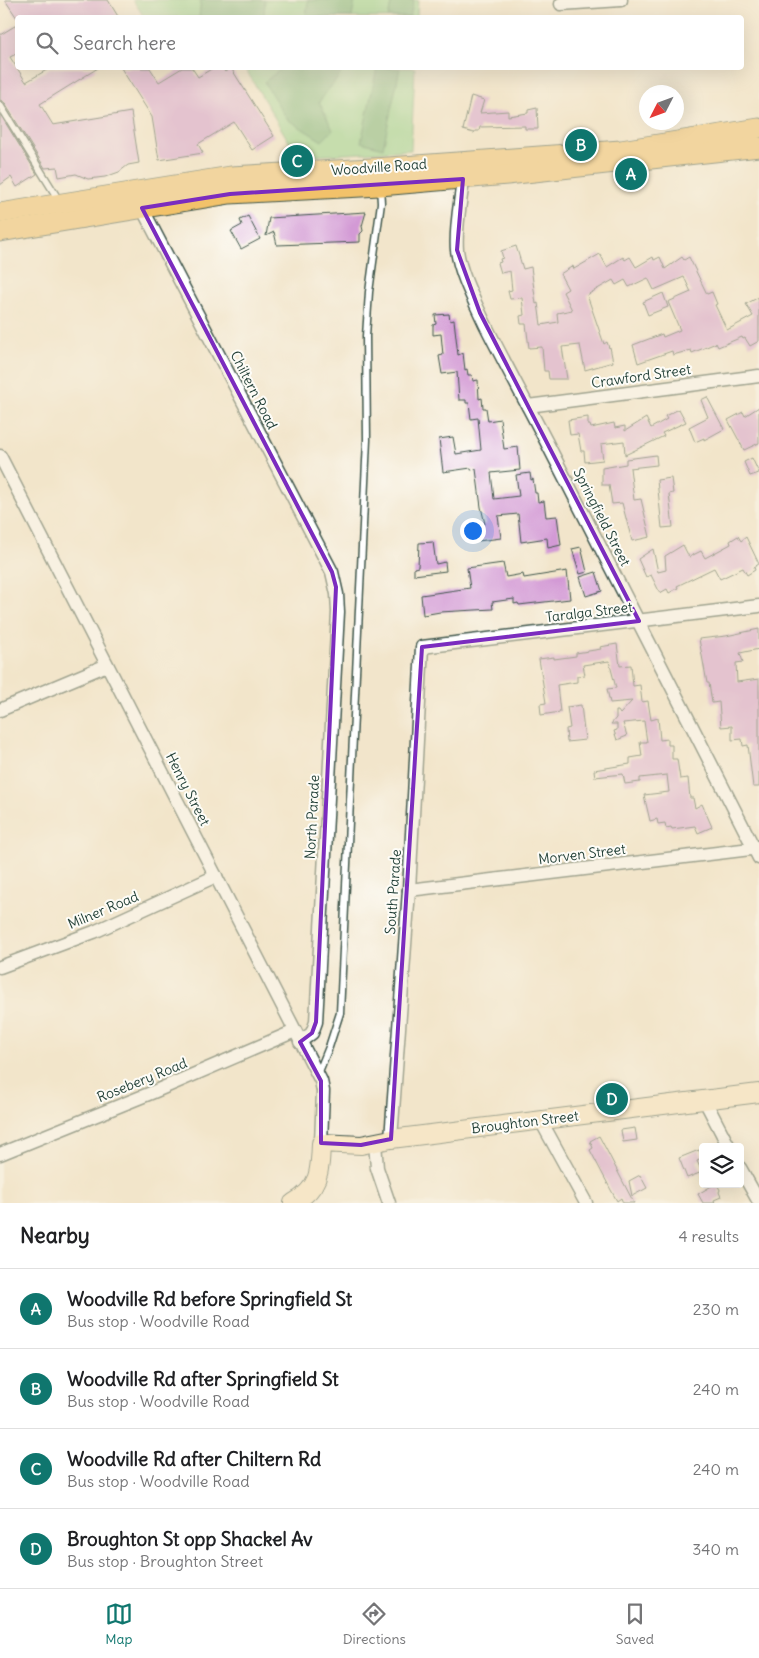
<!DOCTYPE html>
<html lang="en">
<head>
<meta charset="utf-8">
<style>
  :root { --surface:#fff; --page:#f6f6f6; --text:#202124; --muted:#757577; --line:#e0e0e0; --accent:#0f766e }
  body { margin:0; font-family:Delius,sans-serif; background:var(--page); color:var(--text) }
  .controls { position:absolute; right:15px; bottom:15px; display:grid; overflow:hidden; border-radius:5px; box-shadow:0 5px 20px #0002 }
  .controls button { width:45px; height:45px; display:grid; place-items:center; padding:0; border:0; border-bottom:1px solid var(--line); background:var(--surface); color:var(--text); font:25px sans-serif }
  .compass { position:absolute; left:639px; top:85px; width:45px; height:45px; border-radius:50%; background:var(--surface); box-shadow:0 5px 20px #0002; rotate:228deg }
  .you { position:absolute; left:472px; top:530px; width:18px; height:18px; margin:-12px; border:4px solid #fff; border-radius:50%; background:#1a73e8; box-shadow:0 0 0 8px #1a73e833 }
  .badge { display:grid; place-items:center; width:32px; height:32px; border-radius:50%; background:var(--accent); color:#fff; font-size:16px; font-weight:700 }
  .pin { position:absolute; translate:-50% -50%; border:2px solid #fff; box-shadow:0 1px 5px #0006 }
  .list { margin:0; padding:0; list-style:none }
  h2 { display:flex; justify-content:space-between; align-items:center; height:65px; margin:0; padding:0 20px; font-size:21px }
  h2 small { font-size:16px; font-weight:400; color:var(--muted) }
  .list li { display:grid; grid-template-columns:32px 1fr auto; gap:15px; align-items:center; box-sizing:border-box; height:80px; padding:0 20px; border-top:1px solid var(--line) }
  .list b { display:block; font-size:19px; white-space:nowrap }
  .list p { margin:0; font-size:16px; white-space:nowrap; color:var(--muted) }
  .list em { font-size:16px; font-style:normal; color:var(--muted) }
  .icon { flex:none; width:28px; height:28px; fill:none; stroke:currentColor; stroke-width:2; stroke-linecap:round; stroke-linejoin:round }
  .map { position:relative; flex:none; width:759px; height:1203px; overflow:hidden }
  .search { position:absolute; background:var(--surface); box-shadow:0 5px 20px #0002; left:15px; right:15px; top:15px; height:55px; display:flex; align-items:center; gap:12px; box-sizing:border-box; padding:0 18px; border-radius:5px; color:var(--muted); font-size:19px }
  .sheet { height:385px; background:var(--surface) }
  nav { display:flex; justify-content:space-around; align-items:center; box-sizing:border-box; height:70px; border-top:1px solid var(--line); background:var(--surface); font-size:14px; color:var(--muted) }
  nav a { display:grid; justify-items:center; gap:2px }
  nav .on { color:var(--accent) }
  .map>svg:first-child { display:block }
  .green { fill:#90d28b; stroke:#588860 }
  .forest { fill:#74b477; stroke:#4a7856 }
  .building { fill:#d39ad5 }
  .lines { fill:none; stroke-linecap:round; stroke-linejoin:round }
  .lane-casing { stroke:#3f564b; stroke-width:9 }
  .street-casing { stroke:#3f564b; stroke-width:15 }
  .secondary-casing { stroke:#3f564b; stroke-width:20 }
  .primary-casing { stroke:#3f564b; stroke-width:21 }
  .lane { stroke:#fff; stroke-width:6 }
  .street { stroke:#fff; stroke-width:12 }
  .secondary { stroke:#fae7c3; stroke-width:18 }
  .primary { stroke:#f2c26a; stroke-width:19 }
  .marked { fill:none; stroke:#7b2cbf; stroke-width:4; stroke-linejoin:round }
  .labels { text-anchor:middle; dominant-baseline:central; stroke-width:4; stroke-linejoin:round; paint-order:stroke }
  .street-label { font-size:14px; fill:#1f3d34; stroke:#fdfcf7 }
</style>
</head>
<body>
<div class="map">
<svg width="759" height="1203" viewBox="0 0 759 1203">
  <rect width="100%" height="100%" fill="#fdfcf7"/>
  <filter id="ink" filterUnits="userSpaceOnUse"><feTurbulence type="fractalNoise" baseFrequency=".02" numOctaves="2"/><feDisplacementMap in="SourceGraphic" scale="10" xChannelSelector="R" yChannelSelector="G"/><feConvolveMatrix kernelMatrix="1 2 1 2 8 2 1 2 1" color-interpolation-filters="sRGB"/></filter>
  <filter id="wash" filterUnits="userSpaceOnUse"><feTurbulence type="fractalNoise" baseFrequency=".0096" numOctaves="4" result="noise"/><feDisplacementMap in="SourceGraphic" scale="20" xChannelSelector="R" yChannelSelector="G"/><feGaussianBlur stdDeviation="1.12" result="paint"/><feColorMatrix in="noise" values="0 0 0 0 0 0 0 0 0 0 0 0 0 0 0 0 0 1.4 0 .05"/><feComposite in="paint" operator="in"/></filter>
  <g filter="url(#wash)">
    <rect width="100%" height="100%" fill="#f2e5cb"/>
    <g class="green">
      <path d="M133,0H418L417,18L144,17Z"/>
      <path d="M245,68H415L411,150L298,157Z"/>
    </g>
    <g class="forest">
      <path d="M201,0H265L264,17H199Z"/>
      <path d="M308,0H355L352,17H306Z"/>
      <path d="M392,0H414L410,17H388Z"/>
      <path d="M282,68H342L340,75L319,102L333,130L322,141L287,119L264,82Z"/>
      <path d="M377,68H400L383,148L361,142Z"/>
    </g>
    <g id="blocks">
      <g class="building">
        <path d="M5,0H108L119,18H17Z"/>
        <path d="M18,24V53L10,57L26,82L50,68H98L40,104L53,125L131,112L139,163L128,165L119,172L105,177L88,179L76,174L59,177L57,167L45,168L4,102L0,100V35Z"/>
        <path d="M121,68H150L159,82L182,68H192L198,77L213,68H222L225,72L231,68L274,136L252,150L234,122L198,144L203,153L159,160L152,117Z"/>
        <path d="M471,96L484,100L480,113L508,111V116L528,113V110L537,108L538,129H525V126L480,127L479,131H475L474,133L463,130Z"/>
        <path d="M0,114L37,174L17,187L11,177L0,185Z"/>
        <path d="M366,212L362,226L363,231L360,234V242L277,245L274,232L266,236L269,218Z"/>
        <path d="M248,216L260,239L241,249L231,231L242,225L240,220Z"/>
        <path d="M516,246L523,269L531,267L536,304L538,303L541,325L558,322L557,313L572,310L563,292L568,289L560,274L573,266L574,269L600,254L607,267L623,257L625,260L630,257L636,267L653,257L654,260L660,257L665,269L682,257L684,260L689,257L707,294L712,292L717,304L715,305L727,330L753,316L746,304L759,297V341L750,346L745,338L743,339L742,337L718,347L716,343L692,353L691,350L673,355L672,351L638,363L633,345L662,334L663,337L680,330L668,302L691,292L684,277L654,290L648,278L629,287L625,280L616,285L613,280L587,295L604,344L607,342L609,348L610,347L613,362L585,370L580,345L562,347L567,379H549L548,371H544L542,347L529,348L526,324H521L520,316L524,315L522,298L510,299L508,291L512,290L510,271L501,273L498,263L501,262L500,259L503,258L501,251Z"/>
        <path d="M663,293L668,307L648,315L643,302Z"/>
        <path d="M449,314L450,321L454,320L458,355L463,353L465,370L467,369L468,375H472L473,381L478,380L479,399L482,398L483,408H486L488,421L500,419L504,449L518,447L520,470L491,473L494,499L519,496L516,475L530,473L531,480L533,479L535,493H537L538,502L544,501L546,517L557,516L561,545L548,548L547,538L521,542L518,514L498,516L501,538L478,541L475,526L485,524L481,507L476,469L471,470V468L443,472L439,439L453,437L456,454L481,450L478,418L471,419L469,403H466V400H459L457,372L442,374L439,356L443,355L441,334L433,335V325L436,324L435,315Z"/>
        <path d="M707,397L724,429L704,440V438L695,442L689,427L708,417L701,400Z"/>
        <path d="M759,407V443L744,450L728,420L743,412L745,416Z"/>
        <path d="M679,409L686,422L662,433L664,436L625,455L624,441L601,444L603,460L585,462L584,451H581L578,434L570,435L568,420L588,417V425H590L591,428L614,423L615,428L625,426V431L646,418L651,428L667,419L665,416Z"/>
        <path d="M656,455L657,465L630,468L634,500L641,499L650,537L632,541L622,503L612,504L609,485H602V468L626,464V459Z"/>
        <path d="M752,458L759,473L750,476L744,462Z"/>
        <path d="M671,478L673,493L669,494L673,527L662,528L657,480Z"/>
        <path d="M738,536L741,541L746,537L759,564L754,567L755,570L747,575L743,568L720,579L714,568L677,586L678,588L669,593L667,589L660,593L651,575L646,577L638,559L653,549L658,572L666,570L665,556L683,545L689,557L701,551L705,558L731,544L730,541Z"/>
        <path d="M433,542L436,564L445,562L446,571L414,575V568L418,567L419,543Z"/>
        <path d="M581,547L587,572L580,574L572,549Z"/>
        <path d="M503,563L506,577L523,574L524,578L567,571L570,599L519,605L518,603L514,604V599L492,602L493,609L440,612L423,615L421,595L470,588L467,568Z"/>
        <path d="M596,572L602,591L586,596L580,577Z"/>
        <path d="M759,629V649L740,653L743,662L736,663L737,682L759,679V787H753L748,745L743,746L742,739L732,740V726L721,727L719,702L712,703L709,683H707L699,639L726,636Z"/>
        <path d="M617,644L620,666L631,665L633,686L640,685L642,702L648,701L651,720L658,718L660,740L668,739V745H672V759H677L680,779L688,778L690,798H693L695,808L702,804L712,827L698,833L695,826L672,829L671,827L666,828L665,823L658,824L657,819L650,821L644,795L669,792L667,775L640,778V782L625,784L623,774L595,777L594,770L630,764V758L642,756L640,742H647L644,721L623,723L627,736L617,740L614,731L617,730V724H611L616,718V711H618L620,714L632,701L610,703L607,689L616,688L609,661L583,665L585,675L577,676V682L557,685L560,712L541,715L540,704L546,703L539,659L554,657V659L576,656V653L601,649L600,647Z"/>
        <path d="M581,705L585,740L567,742L566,729L570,728L567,707Z"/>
        <path d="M635,1128L637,1140L623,1142L621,1130Z"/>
        <path d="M599,1136L606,1149L634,1203H623L621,1198L617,1201L611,1190L590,1150L593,1148L590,1141Z"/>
        <path d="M699,1150L703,1158L697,1161L702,1172L687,1178L679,1158Z"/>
        <path d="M640,1175L647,1188L632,1196L629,1181Z"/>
        <path d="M715,1184H717L720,1190L719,1192L721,1197L714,1200L715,1203H703L698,1194Z"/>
      </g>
    </g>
  </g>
  <g filter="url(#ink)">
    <use href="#blocks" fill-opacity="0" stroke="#3f564b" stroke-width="1"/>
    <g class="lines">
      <g class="lane-casing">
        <g id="lane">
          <path d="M0,105L60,202"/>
          <path d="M318,1074L329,1047L340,1013L367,440L366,336L369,292L381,203L380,187"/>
        </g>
      </g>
      <g class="street-casing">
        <g id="street">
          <path d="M561,4L621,0"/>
          <path d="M463,179C461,201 455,227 457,250C460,274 475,302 485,324C505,364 526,402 546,441C618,580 688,719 759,858"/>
          <path d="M142,208L332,572L337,594L338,612L316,1022L312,1033L300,1042"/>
          <path d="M528,406L759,376"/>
          <path d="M0,456L321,1081L323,1091L321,1143"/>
          <path d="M0,710L107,665"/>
          <path d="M409,890L759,848"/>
          <path d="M0,967L94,932L216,876"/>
          <path d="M704,1099L729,1147"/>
          <path d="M541,1121L586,1203"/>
          <path d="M391,1139L409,890L422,647L759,606"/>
          <path d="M375,1143L377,1168L389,1203"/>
          <path d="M0,1154L151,1093L295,1031"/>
          <path d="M740,1168L759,1202"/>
        </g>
      </g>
      <g class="secondary-casing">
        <path id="secondary" d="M293,1203C320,1188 320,1171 321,1143L361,1145L391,1139L759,1093"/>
      </g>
      <g class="primary-casing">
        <g id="primary">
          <path d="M0,213L231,176L389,167L621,150L759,128"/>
          <path d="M0,232L230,194L380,186L507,175L759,147"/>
        </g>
      </g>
      <use href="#lane" class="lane"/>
      <use href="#street" class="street"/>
      <use href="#secondary" class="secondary"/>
      <use href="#primary" class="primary"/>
    </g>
  </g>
  <path d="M0 0H759V1203H0ZM463,179L457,250L480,313L639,621L422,647L391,1139L361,1145L321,1143V1081L300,1042L312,1033L316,1022L336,587L332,572L142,208L230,194Z" fill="#f2e5cb" fill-opacity=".55" fill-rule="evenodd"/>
  <path class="marked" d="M463,179L457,250L480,313L639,621L422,647L391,1139L361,1145L321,1143V1081L300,1042L312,1033L316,1022L336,587L332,572L142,208L230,194Z"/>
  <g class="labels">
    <g class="street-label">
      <text transform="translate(379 167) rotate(-4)">Woodville Road</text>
      <text transform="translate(641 376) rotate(-8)">Crawford Street</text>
      <text transform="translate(254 390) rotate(63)">Chiltern Road</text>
      <text transform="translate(602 517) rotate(63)">Springfield Street</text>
      <text transform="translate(589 612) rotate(-7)">Taralga Street</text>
      <text transform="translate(188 789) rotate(63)">Henry Street</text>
      <text transform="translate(312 817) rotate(-87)">North Parade</text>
      <text transform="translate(582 854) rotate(-7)">Morven Street</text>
      <text transform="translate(393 892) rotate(-86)">South Parade</text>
      <text transform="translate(103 910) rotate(-23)">Milner Road</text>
      <text transform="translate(142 1080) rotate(-22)">Rosebery Road</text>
      <text transform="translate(525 1122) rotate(-7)">Broughton Street</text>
    </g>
  </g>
</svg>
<div class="controls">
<button><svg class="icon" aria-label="layers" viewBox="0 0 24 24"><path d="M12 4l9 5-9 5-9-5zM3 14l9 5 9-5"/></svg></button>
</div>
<svg class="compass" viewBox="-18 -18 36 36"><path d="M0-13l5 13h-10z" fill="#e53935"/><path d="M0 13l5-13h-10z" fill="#757577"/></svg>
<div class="you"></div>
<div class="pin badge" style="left:631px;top:174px">A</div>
<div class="pin badge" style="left:581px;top:145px">B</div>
<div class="pin badge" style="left:297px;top:161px">C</div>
<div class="pin badge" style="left:612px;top:1099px">D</div>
<div class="search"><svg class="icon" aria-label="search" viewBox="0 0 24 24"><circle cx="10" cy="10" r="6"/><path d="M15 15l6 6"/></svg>Search here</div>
</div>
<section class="sheet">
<h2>Nearby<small>4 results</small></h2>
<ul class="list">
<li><span class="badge">A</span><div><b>Woodville Rd before Springfield St</b><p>Bus stop · Woodville Road</p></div><em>230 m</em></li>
<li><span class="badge">B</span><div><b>Woodville Rd after Springfield St</b><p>Bus stop · Woodville Road</p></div><em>240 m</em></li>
<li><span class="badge">C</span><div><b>Woodville Rd after Chiltern Rd</b><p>Bus stop · Woodville Road</p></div><em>240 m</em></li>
<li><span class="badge">D</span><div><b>Broughton St opp Shackel Av</b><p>Bus stop · Broughton Street</p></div><em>340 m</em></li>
</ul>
</section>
<nav>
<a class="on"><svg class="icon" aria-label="map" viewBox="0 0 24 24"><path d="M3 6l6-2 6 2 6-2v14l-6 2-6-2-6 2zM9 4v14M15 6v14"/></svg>Map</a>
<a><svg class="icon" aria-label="directions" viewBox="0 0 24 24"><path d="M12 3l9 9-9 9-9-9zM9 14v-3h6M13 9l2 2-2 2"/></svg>Directions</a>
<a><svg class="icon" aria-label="saved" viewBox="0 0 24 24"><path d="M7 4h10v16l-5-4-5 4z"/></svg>Saved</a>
</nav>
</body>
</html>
